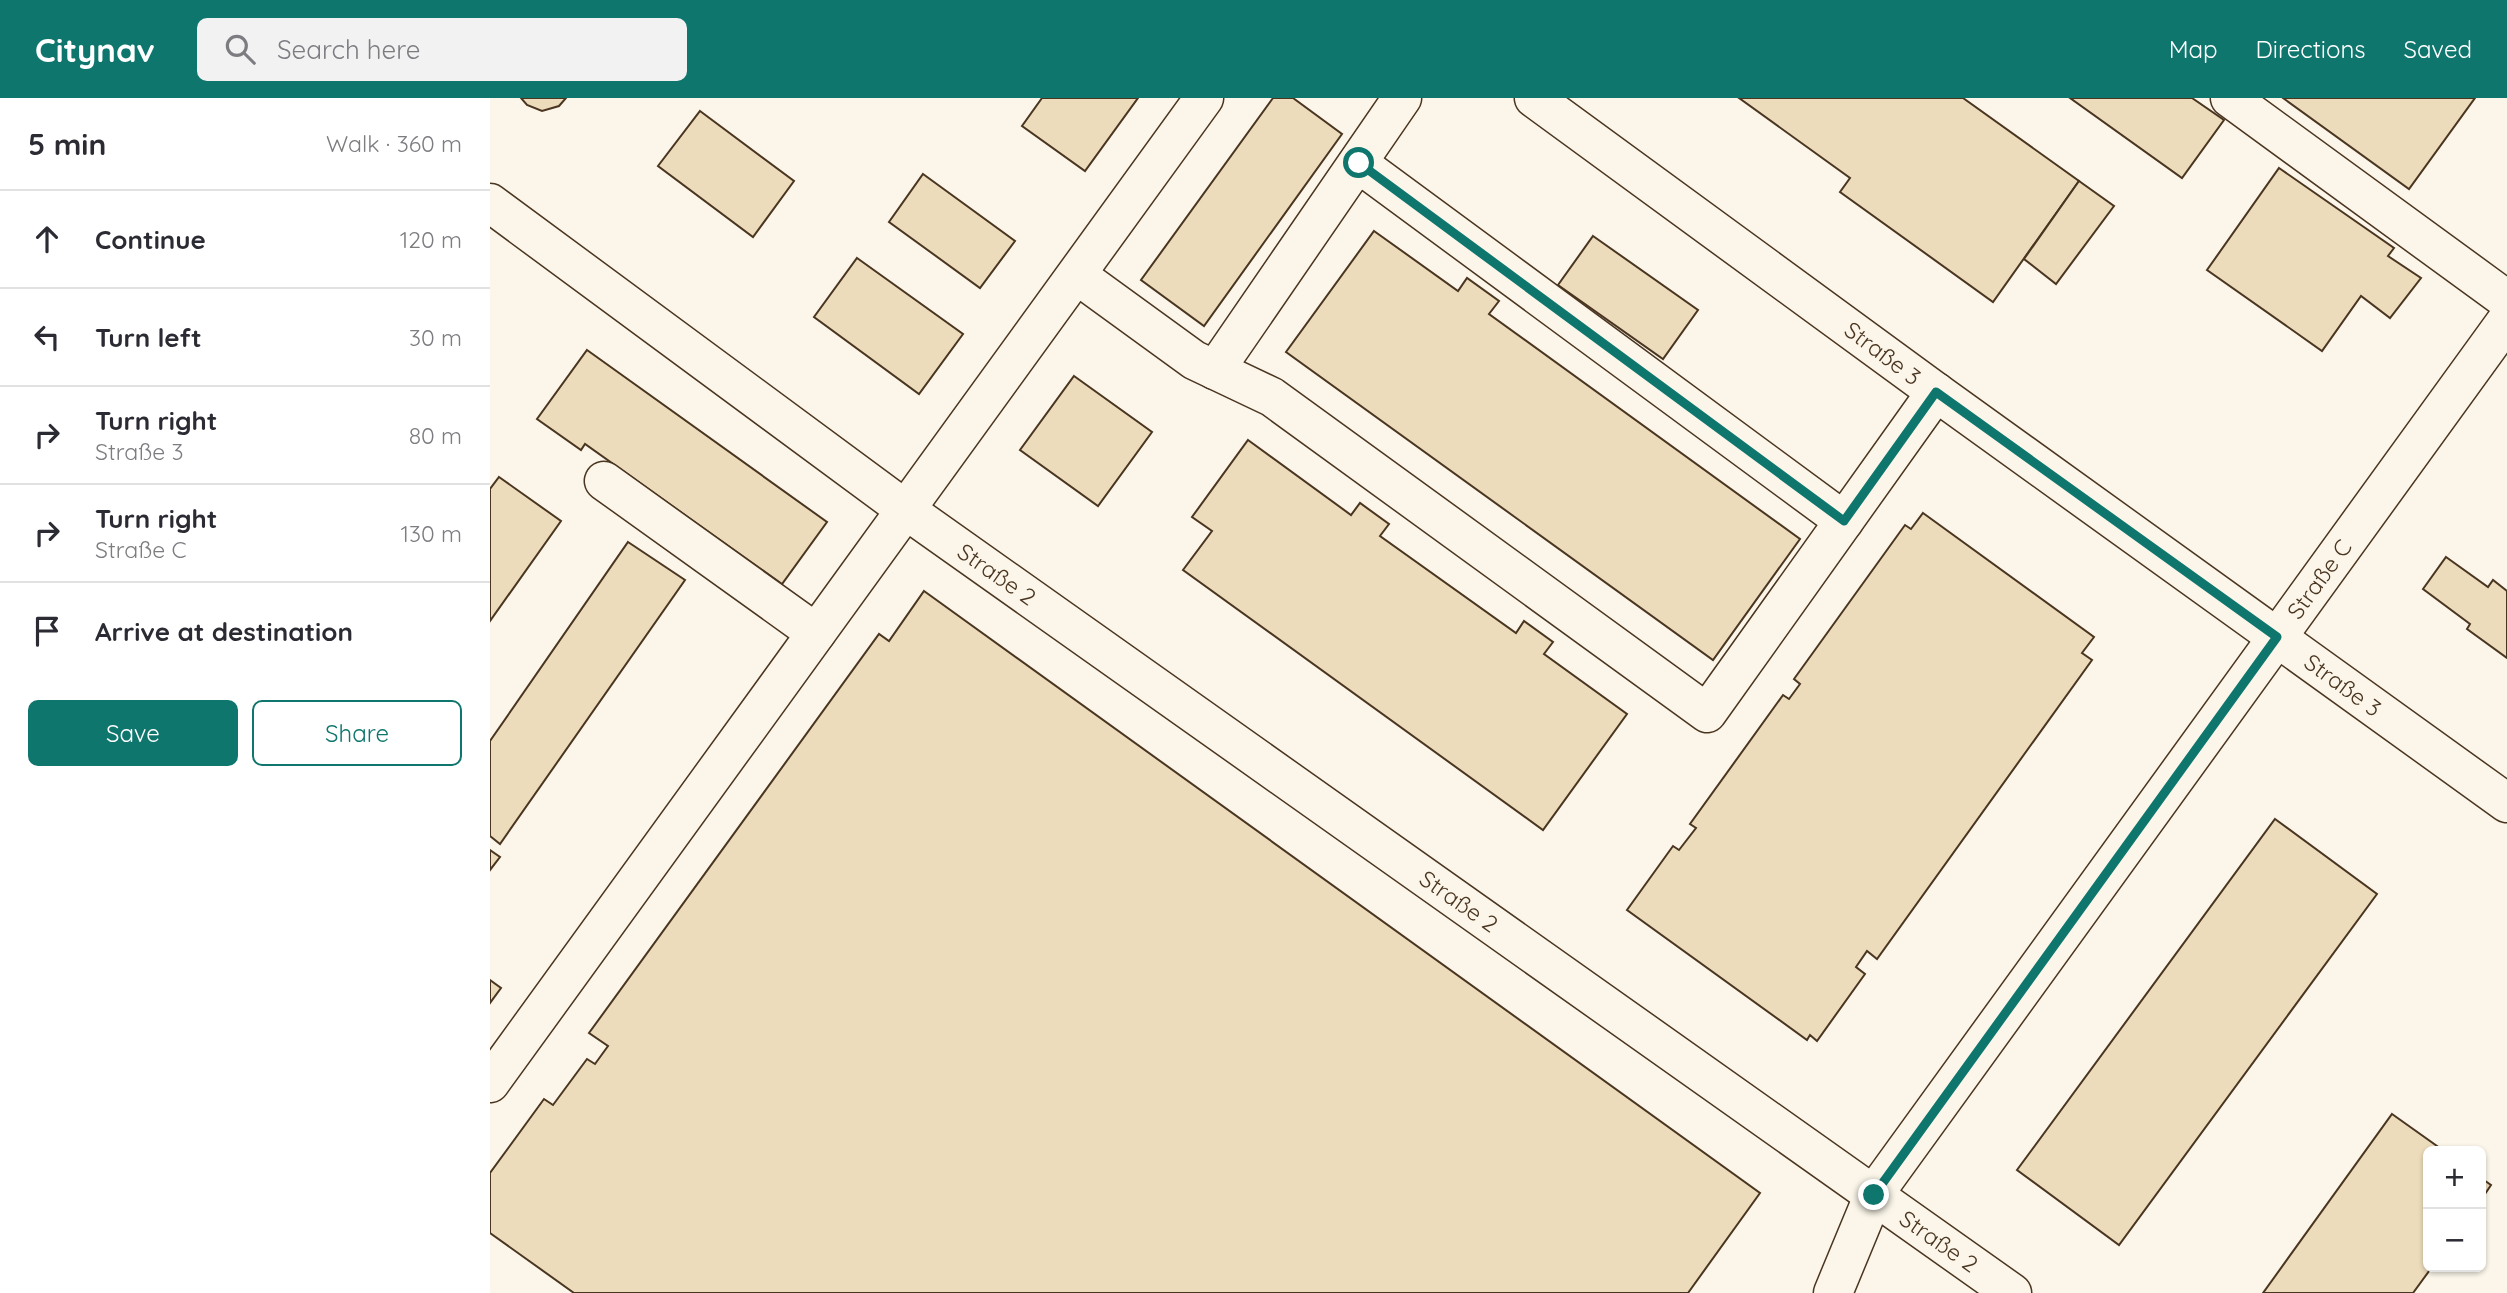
<!DOCTYPE html>
<html lang="en">
<head>
<meta charset="utf-8">
<style>
  :root { --surface:#fff; --page:#f2f2f3; --text:#2b2b33; --muted:#7c7c81; --line:#e1e1e2; --accent:#0f766e }
  body { margin:0; font-family:Quicksand,sans-serif; background:var(--page); color:var(--text) }
  .controls { position:absolute; right:21px; bottom:21px; display:grid; overflow:hidden; border-radius:10px; box-shadow:0 2px 5px #0004 }
  .controls button { width:63px; height:63px; display:grid; place-items:center; padding:0; border:0; border-bottom:2px solid var(--line); background:var(--surface); color:var(--text); font:35px sans-serif }
  .stop { position:absolute; width:21px; height:21px; margin:-16px; border:5px solid #0f766e; border-radius:50%; background:#fff }
  .stop.end { background:#0f766e; border-color:#fff; box-shadow:0 2px 7px #0008 }
  .list { margin:0; padding:0; list-style:none }
  h2 { display:flex; justify-content:space-between; align-items:center; height:91px; margin:0; padding:0 28px; font-size:30px }
  h2 small { font-size:23px; font-weight:400; color:var(--muted) }
  .list li { display:grid; grid-template-columns:46px 1fr auto; gap:21px; align-items:center; box-sizing:border-box; height:98px; padding:0 28px; border-top:2px solid var(--line) }
  .list b { display:block; font-size:26px; white-space:nowrap }
  .list p { margin:0; font-size:23px; white-space:nowrap; color:var(--muted) }
  .list em { font-size:23px; font-style:normal; color:var(--muted) }
  .actions { display:flex; gap:14px; padding:21px 28px }
  .actions a { flex:1; padding:16px 0; border:2px solid var(--accent); border-radius:10px; text-align:center; font-size:24px; color:var(--accent) }
  .actions .main { background:var(--accent); color:#fff }
  .icon { flex:none; width:38px; height:38px; fill:none; stroke:currentColor; stroke-width:2; stroke-linecap:round; stroke-linejoin:round }
  .map { position:relative; flex:none; width:2017px; height:1195px; overflow:hidden }
  header { display:flex; align-items:center; gap:42px; box-sizing:border-box; height:98px; padding:0 35px; background:var(--accent); color:#fff }
  header strong { font-size:33px }
  nav { display:flex; gap:38px; margin-inline-start:auto; font-size:24px }
  .search { width:490px; height:63px; background:var(--page); display:flex; align-items:center; gap:18px; box-sizing:border-box; padding:0 24px; border-radius:10px; color:var(--muted); font-size:26px }
  main { display:flex }
  aside { flex:1; background:var(--surface) }
  .map>svg:first-child { display:block }
  .building { fill:#ecdcbc; stroke:#4a3520; stroke-width:2 }
  .lines { fill:none; stroke-linecap:round; stroke-linejoin:round }
  .minor-casing { stroke:#4a3520; stroke-width:41 }
  .minor { stroke:#fbf6e9; stroke-width:38 }
  .route { stroke:#0f766e; stroke-width:9 }
  .labels { text-anchor:middle; dominant-baseline:central; stroke-width:5; stroke-linejoin:round; paint-order:stroke }
  .street-label { font-size:23px; fill:#4a3520; stroke:#fbf6e9 }
</style>
</head>
<body>
<header>
<strong>Citynav</strong>
<div class="search"><svg class="icon" aria-label="search" viewBox="0 0 24 24"><circle cx="10" cy="10" r="6"/><path d="M15 15l6 6"/></svg>Search here</div>
<nav><a>Map</a><a>Directions</a><a>Saved</a></nav>
</header>
<main>
<aside>
<h2>5 min<small>Walk · 360 m</small></h2>
<ul class="list">
<li><svg class="icon" aria-label="ahead" viewBox="0 0 24 24"><path d="M12 20V5M6 11l6-6 6 6"/></svg><div><b>Continue</b></div><em>120 m</em></li>
<li><svg class="icon" aria-label="left" viewBox="0 0 24 24"><path d="M17 20v-9H6M10 6l-5 5 5 5"/></svg><div><b>Turn left</b></div><em>30 m</em></li>
<li><svg class="icon" aria-label="right" viewBox="0 0 24 24"><path d="M7 20v-9h11M14 6l5 5-5 5"/></svg><div><b>Turn right</b><p>Straße 3</p></div><em>80 m</em></li>
<li><svg class="icon" aria-label="right" viewBox="0 0 24 24"><path d="M7 20v-9h11M14 6l5 5-5 5"/></svg><div><b>Turn right</b><p>Straße C</p></div><em>130 m</em></li>
<li><svg class="icon" aria-label="arrive" viewBox="0 0 24 24"><path d="M6 21V4h12l-3 4 3 4H6"/></svg><div><b>Arrive at destination</b></div></li>
</ul>
<div class="actions"><a class="main">Save</a><a>Share</a></div>
</aside>
<div class="map">
<svg width="2017" height="1195" viewBox="0 0 2017 1195">
  <rect width="100%" height="100%" fill="#fbf6e9"/>
  <g class="building">
    <path d="M31,0H76L69,8L52,13L37,7Z"/>
    <path d="M552,0H648L595,73L532,28Z"/>
    <path d="M783,0H803L852,36L714,228L651,182Z"/>
    <path d="M1249,0H1473L1589,83L1503,204L1350,94L1360,80Z"/>
    <path d="M1580,0H1702L1734,22L1692,80Z"/>
    <path d="M1793,0H1985L1919,91Z"/>
    <path d="M210,13L304,83L263,139L168,68Z"/>
    <path d="M1789,70L1904,150L1898,158L1931,180L1900,220L1871,198L1832,253L1717,172Z"/>
    <path d="M433,76L525,143L490,190L399,124Z"/>
    <path d="M1589,83L1624,108L1566,186L1534,161Z"/>
    <path d="M884,133L968,193L977,180L1009,203L999,216L1310,441L1223,562L796,254Z"/>
    <path d="M1103,138L1208,212L1173,261L1068,187Z"/>
    <path d="M367,160L473,236L429,296L324,219Z"/>
    <path d="M97,252L337,424L292,486L95,346L91,352L47,321Z"/>
    <path d="M584,278L662,334L608,408L530,352Z"/>
    <path d="M758,342L861,417L870,405L899,426L890,438L1026,535L1034,523L1063,544L1054,556L1137,616L1053,732L693,472L722,433L702,419Z"/>
    <path d="M9,379L71,423L0,523V391Z"/>
    <path d="M1433,415L1604,539L1592,555L1602,562L1387,861L1377,853L1366,869L1375,876L1327,943L1320,937L1317,942L1137,812L1183,748L1189,752L1206,730L1200,726L1293,597L1299,601L1310,586L1304,581L1415,427L1421,431Z"/>
    <path d="M138,444L195,482L10,746L0,738V643Z"/>
    <path d="M1956,459L1998,489L2003,482L2017,493V560L1977,531L1980,526L1933,491Z"/>
    <path d="M434,493L1270,1095L1198,1195H84L0,1135V1075L54,1001L63,1007L97,961L105,966L118,948L99,935L389,536L399,543Z"/>
    <path d="M1785,721L1887,796L1629,1147L1527,1072Z"/>
    <path d="M0,752L10,759L0,772Z"/>
    <path d="M0,882L11,890L0,905Z"/>
    <path d="M1902,1016L1954,1053H1938V1169H1942L1923,1195H1773Z"/>
    <path d="M1991,1080L2001,1087L1991,1102Z"/>
  </g>
  <g class="lines">
    <g class="minor-casing">
      <g id="minor">
        <path d="M1044,0L1446,294L2017,705"/>
        <path d="M1740,0L2017,202"/>
        <path d="M868,65L1354,423"/>
        <path d="M0,105L416,412L1522,1195"/>
        <path d="M587,177L704,262L782,299L1217,615L1446,294"/>
        <path d="M725,272L912,0"/>
        <path d="M114,383L326,535"/>
        <path d="M0,985L714,0"/>
        <path d="M1343,1195L1384,1096L2017,222"/>
      </g>
    </g>
    <use href="#minor" class="minor"/>
  </g>
  <g class="lines">
    <path class="route" d="M869,65L1354,423L1446,294L1787,539L1384,1097"/>
  </g>
  <g class="labels">
    <g class="street-label">
      <text transform="translate(1393 255) rotate(37)">Straße 3</text>
      <text transform="translate(507 476) rotate(35)">Straße 2</text>
      <text transform="translate(1829 481) rotate(-54)">Straße C</text>
      <text transform="translate(1853 587) rotate(36)">Straße 3</text>
      <text transform="translate(969 803) rotate(35)">Straße 2</text>
      <text transform="translate(1449 1143) rotate(35)">Straße 2</text>
    </g>
  </g>
</svg>
<div class="controls">
<button>+</button>
<button>−</button>
</div>
<div class="stop" style="left:869px;top:65px"></div>
<div class="stop end" style="left:1384px;top:1097px"></div>
</div>
</main>
</body>
</html>
